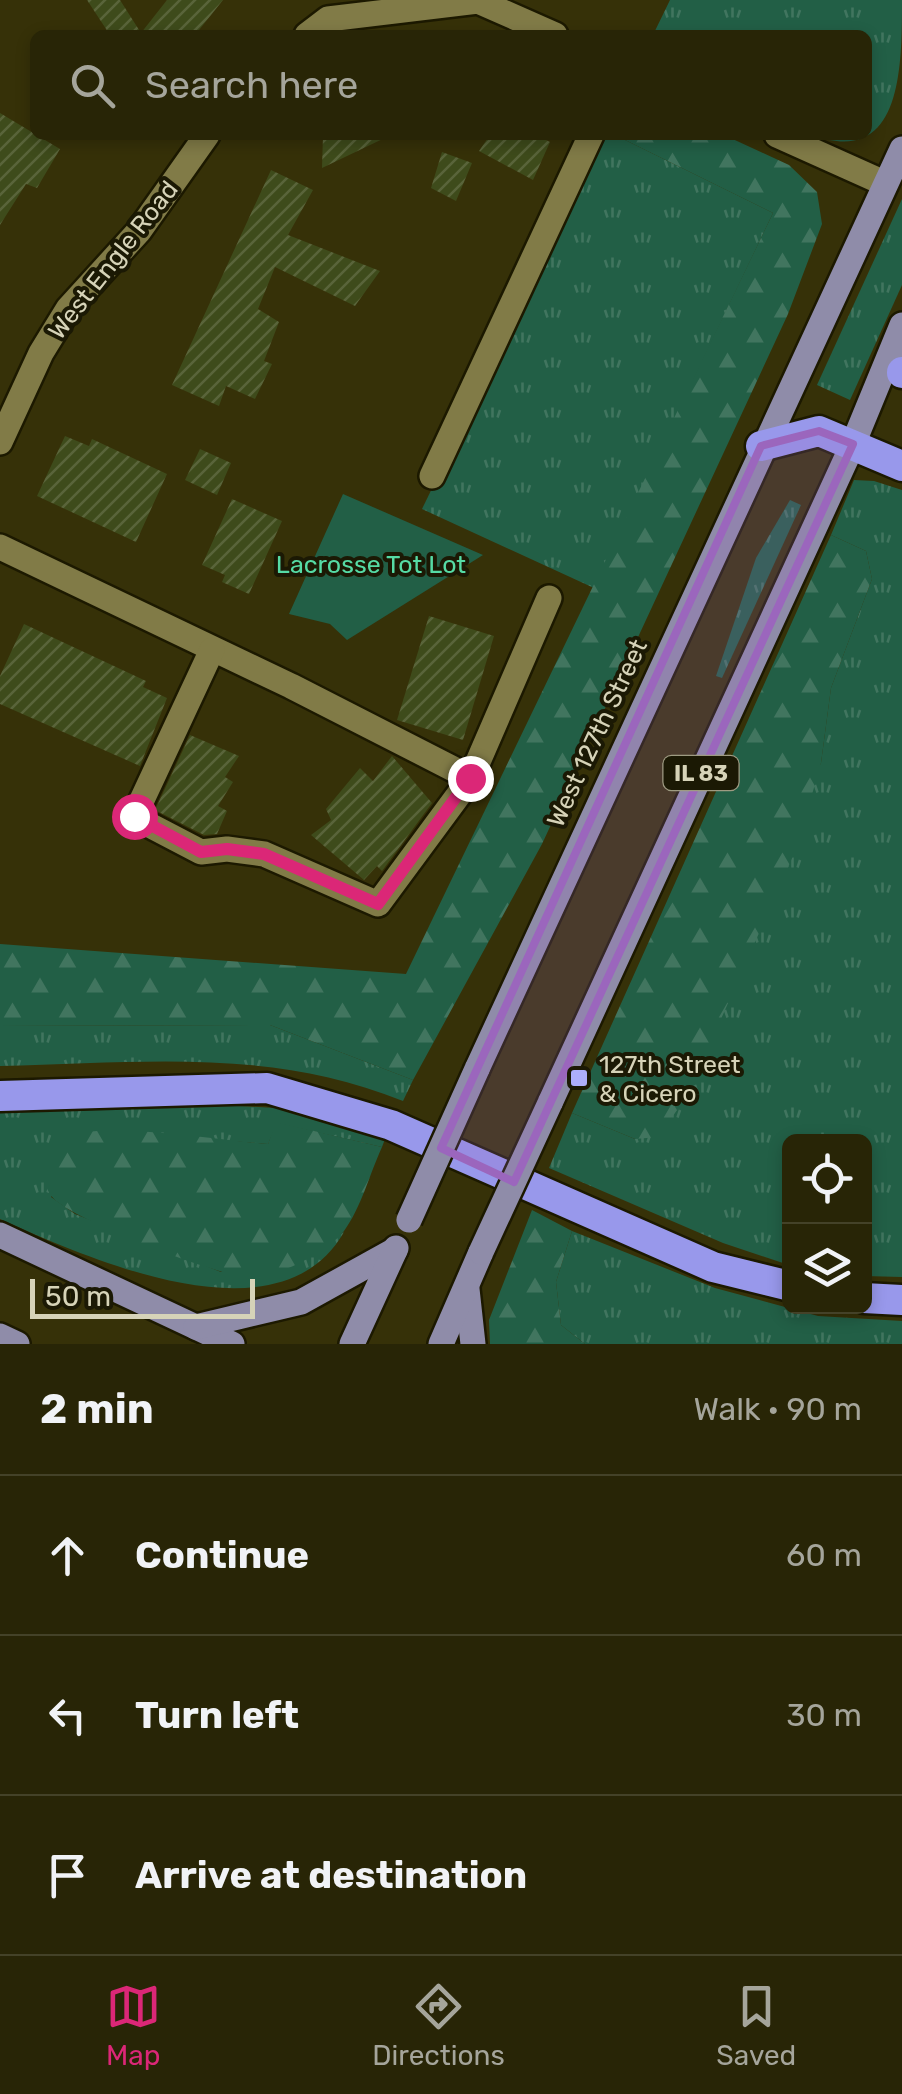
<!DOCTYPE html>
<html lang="en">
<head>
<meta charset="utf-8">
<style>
  :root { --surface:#282506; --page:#302d10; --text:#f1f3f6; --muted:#a5a59b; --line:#444228; --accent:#db2777 }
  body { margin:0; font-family:Rubik,sans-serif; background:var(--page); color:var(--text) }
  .controls { position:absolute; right:30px; bottom:30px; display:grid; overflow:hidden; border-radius:15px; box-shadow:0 5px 15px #0003 }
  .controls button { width:90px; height:90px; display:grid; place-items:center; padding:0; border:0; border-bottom:2px solid var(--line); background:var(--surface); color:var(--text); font:50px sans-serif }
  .scale { position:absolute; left:30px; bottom:25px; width:225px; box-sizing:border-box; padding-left:10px; border:5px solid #d6d3b8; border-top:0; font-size:28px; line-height:35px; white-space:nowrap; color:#d6d3b8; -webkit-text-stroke:8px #1b1904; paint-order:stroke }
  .stop { position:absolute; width:30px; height:30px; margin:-22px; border:8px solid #db2777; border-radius:50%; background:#fff }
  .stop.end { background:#db2777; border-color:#fff; box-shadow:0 2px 10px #0008 }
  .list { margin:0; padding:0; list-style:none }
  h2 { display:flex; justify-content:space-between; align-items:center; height:130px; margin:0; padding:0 40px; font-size:42px }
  h2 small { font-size:32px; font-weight:400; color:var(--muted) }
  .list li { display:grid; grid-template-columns:65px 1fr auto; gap:30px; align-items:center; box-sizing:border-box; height:160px; padding:0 40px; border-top:2px solid var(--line) }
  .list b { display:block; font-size:38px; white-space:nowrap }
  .list em { font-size:32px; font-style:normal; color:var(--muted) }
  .icon { flex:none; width:55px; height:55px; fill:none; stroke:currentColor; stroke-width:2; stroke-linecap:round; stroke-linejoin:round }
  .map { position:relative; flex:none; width:902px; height:1344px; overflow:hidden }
  .search { position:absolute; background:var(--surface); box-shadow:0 5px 15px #0003; left:30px; right:30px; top:30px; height:110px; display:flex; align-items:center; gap:25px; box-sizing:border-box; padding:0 35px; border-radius:15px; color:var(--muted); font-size:38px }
  .sheet { height:610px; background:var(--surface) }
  nav { display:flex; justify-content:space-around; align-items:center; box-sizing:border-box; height:140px; border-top:2px solid var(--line); background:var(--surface); font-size:28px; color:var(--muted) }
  nav a { display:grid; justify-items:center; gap:5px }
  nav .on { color:var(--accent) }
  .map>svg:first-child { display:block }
  .grass { fill:url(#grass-tufts) }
  .forest { fill:url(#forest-firs) }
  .park { fill:#225f46 }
  .building { fill:url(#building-hatch) }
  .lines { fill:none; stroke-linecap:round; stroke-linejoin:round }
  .minor-casing { stroke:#1c1900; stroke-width:30 }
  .major-casing { stroke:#1c1900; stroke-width:30 }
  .highway-casing { stroke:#1c1900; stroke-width:35 }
  .minor { stroke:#817b47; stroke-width:25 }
  .major { stroke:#8f8ca9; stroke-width:25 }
  .highway { stroke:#9898eb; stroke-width:30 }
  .major-bridge-casing { stroke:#1c1900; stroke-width:30; stroke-linecap:butt }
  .major-bridge { stroke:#8f8ca9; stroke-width:25 }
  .route { stroke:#db2777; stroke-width:12 }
  .marked { fill:#9b66bd; fill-opacity:0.2; stroke:#9b66bd; stroke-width:8; stroke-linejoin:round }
  .poi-dot { fill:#adaefb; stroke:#1b1904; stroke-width:4 }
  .labels { text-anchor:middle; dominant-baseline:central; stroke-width:8; stroke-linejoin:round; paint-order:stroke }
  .shield { fill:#1b1904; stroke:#9e9b82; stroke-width:2.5 }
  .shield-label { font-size:22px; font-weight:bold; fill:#d6d3b8 }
  .street-label { font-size:25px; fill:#d6d3b8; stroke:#1b1904 }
  .park-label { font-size:25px; fill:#56dba5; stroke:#1b1904 }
  .poi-label { font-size:25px; fill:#d6d3b8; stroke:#1b1904; text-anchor:start }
</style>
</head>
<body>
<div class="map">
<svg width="902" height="1344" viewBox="0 0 902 1344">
  <defs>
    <pattern id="grass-tufts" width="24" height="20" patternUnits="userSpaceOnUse" patternTransform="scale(2.5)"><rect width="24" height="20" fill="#225f46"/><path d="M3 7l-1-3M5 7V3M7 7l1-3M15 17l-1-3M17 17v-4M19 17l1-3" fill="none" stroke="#41755f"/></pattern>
    <pattern id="forest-firs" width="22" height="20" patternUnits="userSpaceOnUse" patternTransform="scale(2.5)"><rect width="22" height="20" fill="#225f46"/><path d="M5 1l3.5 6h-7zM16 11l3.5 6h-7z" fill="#41755f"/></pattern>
    <pattern id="building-hatch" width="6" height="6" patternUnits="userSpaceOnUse" patternTransform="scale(2.5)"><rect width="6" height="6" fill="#3e4b1b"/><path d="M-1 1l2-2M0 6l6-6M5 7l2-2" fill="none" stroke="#59643a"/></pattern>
  </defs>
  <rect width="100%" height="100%" fill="#363108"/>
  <g class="grass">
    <path d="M670,0H902C902,68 902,168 812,135H867V35H653Z"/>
    <path d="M604,135H615L773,213L594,588L422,509Z"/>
    <path d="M902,199V285L850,400L817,385Z"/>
    <path d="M854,480L874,481L902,490V1277L865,1276L864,1142H790L789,1265L723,1243L549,1168L572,1113L635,1139L821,763L831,688L872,579L866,551L831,535Z"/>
    <path d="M790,500L801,505L722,678L716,676L756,558Z"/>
    <path d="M270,1025L413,1080L403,1101C270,1047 140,1063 0,1066V1026Z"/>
    <path d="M218,1105L276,1108L385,1139L382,1147L277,1123L268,1144L101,1131L51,1197L75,1214L221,1272L315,1253L344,1232C280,1344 94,1261 0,1219V1111Z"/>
    <path d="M572,1231L715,1288L818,1316L902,1321V1344H585L561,1325L556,1282Z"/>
  </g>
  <g class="forest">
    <path d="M615,135H724L789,165L817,192L822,224L788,314L542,844L413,1080L270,1025L0,1026V944L406,974L773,213Z"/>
    <path d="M831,535L866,551L872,579L831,688L821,763L797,847L687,1096L658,1137L635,1139L572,1113Z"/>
    <path d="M276,1122L382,1147C370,1173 361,1208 344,1231C330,1250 275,1279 251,1278C218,1276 76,1221 54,1199C35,1180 47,1146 70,1136C107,1121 223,1141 268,1144Z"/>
    <path d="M532,1210L572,1231L556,1282L561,1325L585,1344H490L489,1320Z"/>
  </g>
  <path class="park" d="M343,494L483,555L347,640L330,624L289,614Z"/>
  <g class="building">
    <path d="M87,0H120L141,33L167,0H223L195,35H110Z"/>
    <path d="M0,113L60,149L37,188L26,184L0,225Z"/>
    <path d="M323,135H391L322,168Z"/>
    <path d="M490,135H536L550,142L533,180L479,151Z"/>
    <path d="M442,152L472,163L456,201L431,188Z"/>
    <path d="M271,170L313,190L288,235L380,271L355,306L275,267L258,309L279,322L264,361L272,364L255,399L226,386L219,406L172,385Z"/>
    <path d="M65,436L89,446L92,439L167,474L136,542L37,496Z"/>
    <path d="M200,449L231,463L217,495L185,480Z"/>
    <path d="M232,499L282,521L249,594L222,582L225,575L202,565Z"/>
    <path d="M429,616L494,636L463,740L397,720Z"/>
    <path d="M24,624L146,681L143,687L167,698L140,766L0,704V676Z"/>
    <path d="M190,735L239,756L225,777L233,782L218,806L227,811L217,834L204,835L155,810Z"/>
    <path d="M392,756L432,803L382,871L377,866L364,880L311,835L331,820L326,809L360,768L373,781Z"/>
  </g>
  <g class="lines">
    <g class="minor-casing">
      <g id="minor">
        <path d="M307,35L328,19L478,1L555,35"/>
        <path d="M777,135L884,183"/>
        <path d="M0,442L41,353L68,309L139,231L207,135"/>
        <path d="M432,476L591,135"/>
        <path d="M0,547L291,686L471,778L549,598"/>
        <path d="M212,650L134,817L201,852L227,849L264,854L378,904L471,778"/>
      </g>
    </g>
    <g class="major-casing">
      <g id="major">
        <path d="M477,1069L902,149"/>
        <path d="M550,1103L853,444L902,325"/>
        <path d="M0,1235L232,1344"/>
        <path d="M467,1289L473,1344"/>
        <path d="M196,1327L301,1302L395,1250"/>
        <path d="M0,1336L17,1344"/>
        <path d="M352,1344L396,1248"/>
        <path d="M441,1344L481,1252"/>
      </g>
    </g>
    <g class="highway-casing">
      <g id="highway">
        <path d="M902,372V373"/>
        <path d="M761,446L819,431L902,466"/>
        <path d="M0,1096L267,1088L391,1125L713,1267L790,1286"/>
        <path d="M864,1298L902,1300"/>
      </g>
    </g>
    <use href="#minor" class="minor"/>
    <use href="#major" class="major"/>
    <use href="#highway" class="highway"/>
    <g class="major-bridge-casing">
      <g id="major-bridge">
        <path d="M409,1220L477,1069"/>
        <path d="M481,1252L550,1103"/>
      </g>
    </g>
    <use href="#major-bridge" class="major-bridge"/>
  </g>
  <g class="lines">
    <path class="route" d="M134,816L201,852L227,849L264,854L378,904L470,778"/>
  </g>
  <path class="marked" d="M819,431L853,444L514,1182L441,1148L761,446Z"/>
  <rect class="poi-dot" x="569" y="1068" width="20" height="20" rx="5"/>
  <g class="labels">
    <rect class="shield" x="663.5" y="756" width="75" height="34" rx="8"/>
    <g class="shield-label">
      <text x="701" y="773">IL 83</text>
    </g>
    <g class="street-label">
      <text transform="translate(113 260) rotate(-52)">West Engle Road</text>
      <text transform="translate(597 733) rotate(-65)">West 127th Street</text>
    </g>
    <g class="park-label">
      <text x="371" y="564">Lacrosse Tot Lot</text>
    </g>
    <g class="poi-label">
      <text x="599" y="1064">127th Street<tspan x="599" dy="29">&amp; Cicero</tspan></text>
    </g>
  </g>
</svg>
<div class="controls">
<button><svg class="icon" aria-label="locate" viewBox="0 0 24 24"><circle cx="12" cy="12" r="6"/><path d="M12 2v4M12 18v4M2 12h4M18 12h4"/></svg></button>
<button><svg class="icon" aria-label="layers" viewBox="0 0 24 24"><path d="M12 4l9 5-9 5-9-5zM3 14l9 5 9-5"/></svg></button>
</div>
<div class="scale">50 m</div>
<div class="stop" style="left:134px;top:816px"></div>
<div class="stop end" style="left:470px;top:778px"></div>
<div class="search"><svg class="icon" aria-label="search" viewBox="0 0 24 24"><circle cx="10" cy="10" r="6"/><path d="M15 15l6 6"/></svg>Search here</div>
</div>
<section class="sheet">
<h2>2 min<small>Walk · 90 m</small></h2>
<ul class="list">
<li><svg class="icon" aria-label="ahead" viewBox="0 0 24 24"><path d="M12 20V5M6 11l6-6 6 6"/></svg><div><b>Continue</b></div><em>60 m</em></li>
<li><svg class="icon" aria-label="left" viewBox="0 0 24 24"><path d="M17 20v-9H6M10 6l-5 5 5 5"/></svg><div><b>Turn left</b></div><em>30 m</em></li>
<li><svg class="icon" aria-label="arrive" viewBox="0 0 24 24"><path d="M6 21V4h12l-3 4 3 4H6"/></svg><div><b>Arrive at destination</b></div></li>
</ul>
</section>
<nav>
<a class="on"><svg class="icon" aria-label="map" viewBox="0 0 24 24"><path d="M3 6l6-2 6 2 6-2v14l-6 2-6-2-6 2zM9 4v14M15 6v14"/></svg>Map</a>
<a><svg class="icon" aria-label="directions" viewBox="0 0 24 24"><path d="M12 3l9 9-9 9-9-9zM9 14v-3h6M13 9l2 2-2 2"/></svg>Directions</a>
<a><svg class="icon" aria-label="saved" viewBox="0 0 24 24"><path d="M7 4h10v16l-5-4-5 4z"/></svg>Saved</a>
</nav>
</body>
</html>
